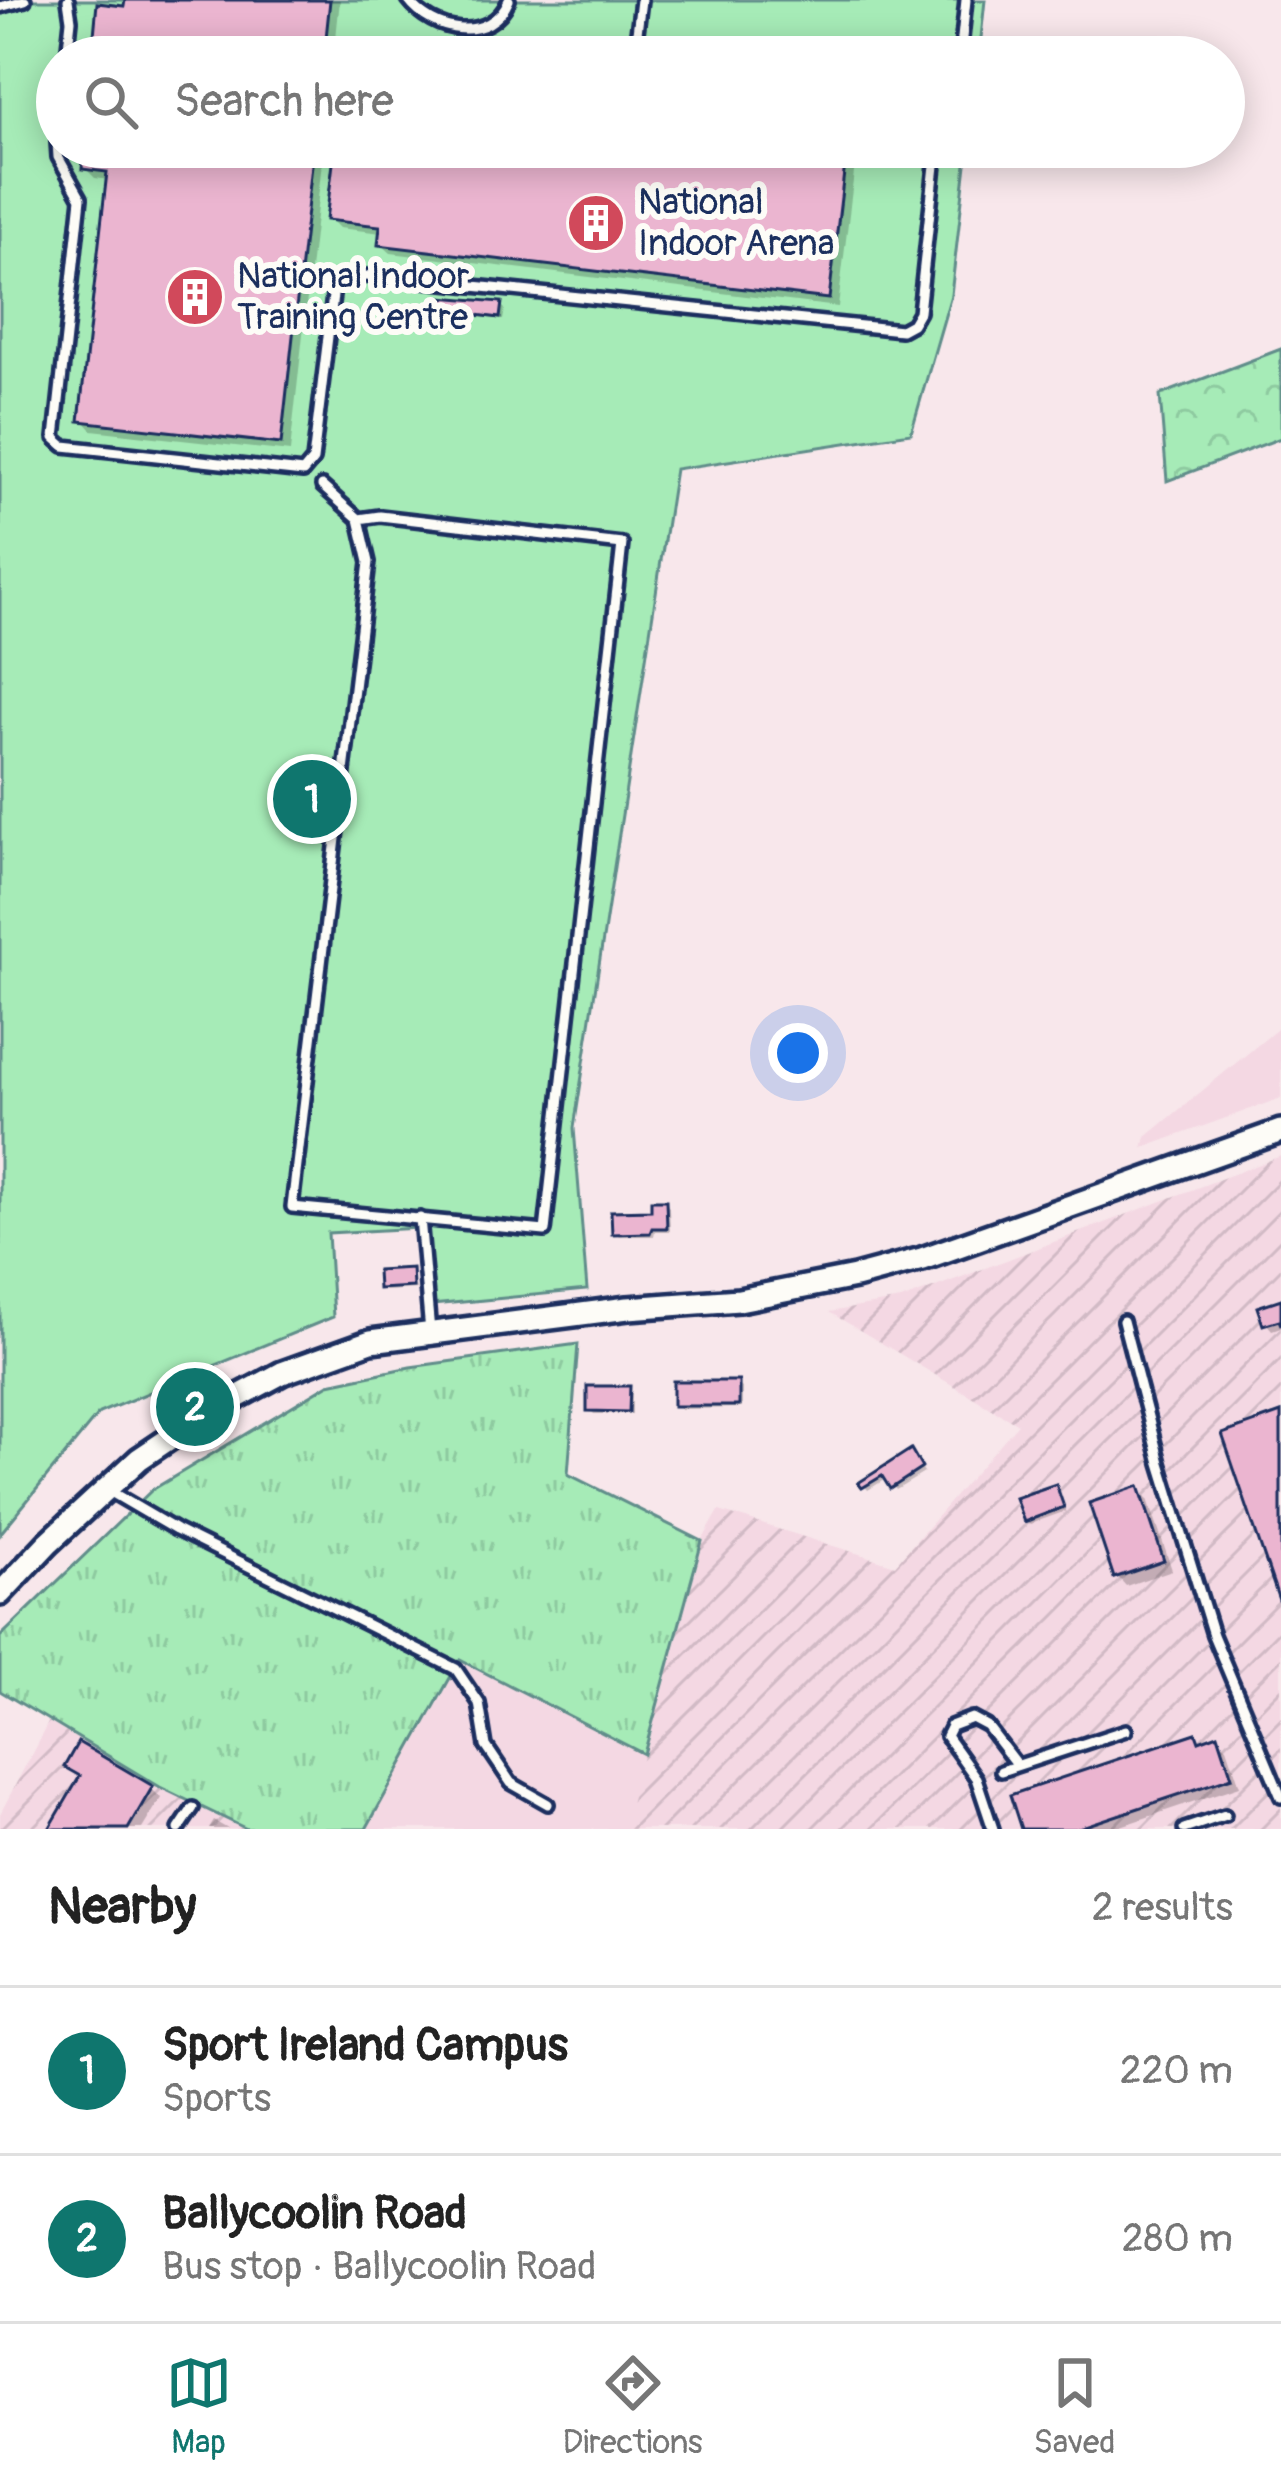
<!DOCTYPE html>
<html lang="en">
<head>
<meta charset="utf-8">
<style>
  :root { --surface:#fff; --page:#f2f2f2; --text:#222; --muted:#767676; --line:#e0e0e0; --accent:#0f766e }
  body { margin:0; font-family:Pangolin,sans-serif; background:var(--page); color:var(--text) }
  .you { position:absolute; left:798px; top:1053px; width:42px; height:42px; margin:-30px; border:9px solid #fff; border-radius:50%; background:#1a73e8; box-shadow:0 0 0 18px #1a73e833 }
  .badge { display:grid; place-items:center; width:78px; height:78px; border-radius:50%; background:var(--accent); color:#fff; font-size:39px; font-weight:700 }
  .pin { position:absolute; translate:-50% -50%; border:6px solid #fff; box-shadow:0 3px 12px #0006 }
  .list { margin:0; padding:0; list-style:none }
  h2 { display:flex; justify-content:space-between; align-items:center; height:156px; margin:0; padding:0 48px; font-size:51px }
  h2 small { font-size:39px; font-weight:400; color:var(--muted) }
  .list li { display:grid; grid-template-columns:78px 1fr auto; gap:36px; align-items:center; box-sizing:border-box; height:168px; padding:0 48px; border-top:3px solid var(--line) }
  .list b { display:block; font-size:45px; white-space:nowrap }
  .list p { margin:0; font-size:39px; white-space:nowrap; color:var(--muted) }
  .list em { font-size:39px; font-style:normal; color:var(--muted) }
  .icon { flex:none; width:66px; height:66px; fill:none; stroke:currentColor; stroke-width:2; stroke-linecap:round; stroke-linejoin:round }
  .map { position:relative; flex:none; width:1281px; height:1829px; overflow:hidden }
  .search { position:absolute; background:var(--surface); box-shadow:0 6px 30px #0003; left:36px; right:36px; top:36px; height:132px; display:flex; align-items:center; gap:30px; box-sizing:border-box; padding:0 42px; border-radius:66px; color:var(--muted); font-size:45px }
  .sheet { height:492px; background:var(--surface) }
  nav { display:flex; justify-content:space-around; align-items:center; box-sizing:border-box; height:168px; border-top:3px solid var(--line); background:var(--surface); font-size:33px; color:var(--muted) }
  nav a { display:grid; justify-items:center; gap:6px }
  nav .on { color:var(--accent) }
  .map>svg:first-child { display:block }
  .built { fill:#f4d8e3 }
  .industrial { fill:url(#industrial-furrows) }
  .grass { fill:url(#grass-tufts); stroke:#608d8a; stroke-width:3 }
  .forest { fill:url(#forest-crowns); stroke:#608d8a; stroke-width:3 }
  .pitch { fill:#a6ebb7; stroke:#608d8a; stroke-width:3 }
  .shadow { fill:#0003 }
  .building { fill:#ebb5d0; stroke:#1b2f5e; stroke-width:3 }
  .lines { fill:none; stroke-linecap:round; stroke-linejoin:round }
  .service-casing { stroke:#1b2f5e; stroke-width:18 }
  .tertiary-casing { stroke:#1b2f5e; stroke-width:30 }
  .service { stroke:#fdfcf7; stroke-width:9 }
  .tertiary { stroke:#fdfcf7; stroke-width:21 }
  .labels { text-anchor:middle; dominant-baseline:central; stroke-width:12; stroke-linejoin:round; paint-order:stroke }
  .poi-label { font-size:36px; fill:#1b2f5e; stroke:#fdfcf7; text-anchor:start }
</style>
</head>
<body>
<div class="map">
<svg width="1281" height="1829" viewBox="0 0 1281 1829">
  <defs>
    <pattern id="industrial-furrows" width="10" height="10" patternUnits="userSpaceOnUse" patternTransform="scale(3)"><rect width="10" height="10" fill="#f4d8e3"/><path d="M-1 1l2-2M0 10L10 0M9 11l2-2" fill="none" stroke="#d1bac5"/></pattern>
    <pattern id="grass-tufts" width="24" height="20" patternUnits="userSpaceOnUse" patternTransform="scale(3)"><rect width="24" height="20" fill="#a6ebb7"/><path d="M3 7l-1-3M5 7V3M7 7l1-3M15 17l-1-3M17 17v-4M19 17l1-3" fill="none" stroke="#8ecaa0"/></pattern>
    <pattern id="forest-crowns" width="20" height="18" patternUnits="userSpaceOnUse" patternTransform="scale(3)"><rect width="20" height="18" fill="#a6ebb7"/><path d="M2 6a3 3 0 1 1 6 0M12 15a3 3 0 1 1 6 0" fill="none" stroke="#8ecaa0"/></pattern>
  </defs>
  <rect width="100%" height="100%" fill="#f8e7eb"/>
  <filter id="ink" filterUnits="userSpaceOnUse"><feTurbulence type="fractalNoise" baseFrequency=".00833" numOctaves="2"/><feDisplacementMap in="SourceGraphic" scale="24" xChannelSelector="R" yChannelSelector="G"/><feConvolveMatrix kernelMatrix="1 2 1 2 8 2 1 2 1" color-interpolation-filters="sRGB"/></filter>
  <g filter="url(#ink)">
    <g class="built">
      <path d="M1281,1026V1098L1143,1148L1146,1137Z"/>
      <path d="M1018,1424L1258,1829H366L460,1660L702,1541L719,1511L895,1565Z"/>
    </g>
    <g class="industrial">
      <path d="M1281,1156V1829H623L702,1541L719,1511L895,1565L1018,1424L829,1312L901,1300Z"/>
      <path d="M50,1719L160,1787L247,1829H0V1814Z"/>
    </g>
    <path class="grass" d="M578,1344L568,1474L702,1541L644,1754L460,1660L366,1829H247L160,1787L0,1691V1637L152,1490L329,1384L410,1367Z"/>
    <path class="forest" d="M1281,349V438L1167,481L1160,395Z"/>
    <path class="pitch" d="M0,0H985L979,57H57V147H968L951,295L911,433L675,469L574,1128L587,1290L431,1305L419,1228L328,1233L333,1317L99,1413L0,1534Z"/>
    <g class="shadow">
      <path d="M128,0H340L334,57H95L127,10Z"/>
      <path d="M87,147H857L838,307L391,253L381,244L382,233L339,228L330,219L337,155L323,153L290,452L92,430L83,420L109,180L95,178L85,168Z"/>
      <path d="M501,305L505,309L503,320L446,313L442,309Z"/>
      <path d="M665,1203L669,1207L670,1231H655L654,1236H619L614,1232L654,1213Z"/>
      <path d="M411,1271L416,1289L385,1291L381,1287Z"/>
      <path d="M1281,1302V1327L1272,1330L1266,1323Z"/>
      <path d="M738,1384L742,1388V1408L681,1409L676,1405Z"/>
      <path d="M628,1389L632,1393V1414H594L590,1410Z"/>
      <path d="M914,1457L924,1473L896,1490L887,1478L868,1490L863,1484Z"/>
      <path d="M1055,1487L1066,1511L1030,1524L1026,1520Z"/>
      <path d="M1138,1490L1148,1499L1172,1570L1126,1586L1117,1576Z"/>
      <path d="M1195,1736L1202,1743L1217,1738L1227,1747L1240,1786L1112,1829H1024Z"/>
      <path d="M67,1766L151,1788L161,1798L142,1829H53L82,1779Z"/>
      <path d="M214,1821L228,1829H209Z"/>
    </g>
    <g class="building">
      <path d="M125,0H330L324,57H92L97,3L124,6Z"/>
      <path d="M84,147H314L281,444L79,421L107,172L82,169Z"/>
      <path d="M331,147H847L829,299L378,245L380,226L326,220L335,147Z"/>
      <path d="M440,297L502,302L500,318L438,310Z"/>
      <path d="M651,1200H666L667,1228H652L650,1233L612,1234L611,1211L651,1210Z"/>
      <path d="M412,1268L413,1287L378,1289L377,1270Z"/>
      <path d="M1281,1299V1325L1279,1320L1263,1325L1257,1307Z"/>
      <rect x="673" y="1381" width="66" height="25"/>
      <path d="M587,1386H630L629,1412L587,1411Z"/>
      <path d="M1281,1413V1606L1222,1434Z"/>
      <path d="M911,1449L922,1468L890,1489L882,1476L862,1488L858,1483Z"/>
      <path d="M1056,1484L1064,1507L1024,1522L1015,1498Z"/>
      <path d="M1139,1486L1164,1561L1114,1578L1089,1503Z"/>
      <path d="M1196,1733L1199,1741L1218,1734L1232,1777L1076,1829H1021L1010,1795Z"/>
      <path d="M78,1742L153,1786L128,1829H49L80,1776L64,1767Z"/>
    </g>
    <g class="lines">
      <g class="service-casing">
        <g id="service">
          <path d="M408,0C433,33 490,44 509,0"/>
          <path d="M0,7L25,0"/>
          <path d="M636,41L641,0"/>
          <path d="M67,57L71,20L68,0"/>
          <path d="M960,57L966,0"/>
          <path d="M57,142L58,157L81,198L55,438L64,446L303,472L313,460L335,279L350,275L405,279L901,330L912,324L919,312L937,147"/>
          <path d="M853,148V147"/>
          <path d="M322,486L359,519L369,562L292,1207L545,1231L622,544L380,516L359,519"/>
          <path d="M420,1218L430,1332"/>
          <path d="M1123,1321L1160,1463L1213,1635L1281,1797"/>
          <path d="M106,1489L176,1530L456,1669L479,1703L486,1746L511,1783L548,1804"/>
          <path d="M1001,1771L1126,1730"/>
          <path d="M179,1829L193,1808"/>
          <path d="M993,1829L976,1778L946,1736L951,1726L972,1718L987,1726L1016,1764"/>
          <path d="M1184,1829L1225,1815"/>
        </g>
      </g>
      <g class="tertiary-casing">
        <path id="tertiary" d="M0,1594L48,1543L139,1459L206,1414L282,1373L371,1341L628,1308L739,1300L855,1277L922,1259L1281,1131"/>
      </g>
      <use href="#service" class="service"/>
      <use href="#tertiary" class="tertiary"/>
    </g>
  </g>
  <defs>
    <g id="building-disc" transform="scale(3)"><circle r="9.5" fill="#d1495b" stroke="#fdfcf7"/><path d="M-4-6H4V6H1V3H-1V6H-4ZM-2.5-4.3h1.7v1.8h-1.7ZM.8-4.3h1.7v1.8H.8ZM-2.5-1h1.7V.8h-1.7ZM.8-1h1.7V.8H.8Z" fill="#fff"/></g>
  </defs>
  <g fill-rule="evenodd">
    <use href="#building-disc" x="596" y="223"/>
    <use href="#building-disc" x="195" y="297"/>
  </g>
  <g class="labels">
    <g class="poi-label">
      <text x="638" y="202">National<tspan x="638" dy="41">Indoor Arena</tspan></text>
      <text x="237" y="276">National Indoor<tspan x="237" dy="41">Training Centre</tspan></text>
    </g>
  </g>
</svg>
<div class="you"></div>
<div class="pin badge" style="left:312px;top:799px">1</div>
<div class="pin badge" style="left:195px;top:1407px">2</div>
<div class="search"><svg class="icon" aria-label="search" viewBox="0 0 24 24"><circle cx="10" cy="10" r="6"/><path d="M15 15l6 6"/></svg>Search here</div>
</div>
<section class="sheet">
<h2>Nearby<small>2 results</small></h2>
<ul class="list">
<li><span class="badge">1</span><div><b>Sport Ireland Campus</b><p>Sports</p></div><em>220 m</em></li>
<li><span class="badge">2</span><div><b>Ballycoolin Road</b><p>Bus stop · Ballycoolin Road</p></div><em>280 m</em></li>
</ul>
</section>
<nav>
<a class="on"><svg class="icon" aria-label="map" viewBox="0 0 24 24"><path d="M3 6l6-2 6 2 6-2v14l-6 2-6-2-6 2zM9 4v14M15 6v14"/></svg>Map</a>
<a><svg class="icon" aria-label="directions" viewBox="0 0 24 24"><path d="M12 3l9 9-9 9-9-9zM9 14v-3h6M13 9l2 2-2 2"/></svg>Directions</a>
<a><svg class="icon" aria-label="saved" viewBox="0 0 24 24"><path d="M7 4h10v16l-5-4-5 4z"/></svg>Saved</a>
</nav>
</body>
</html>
